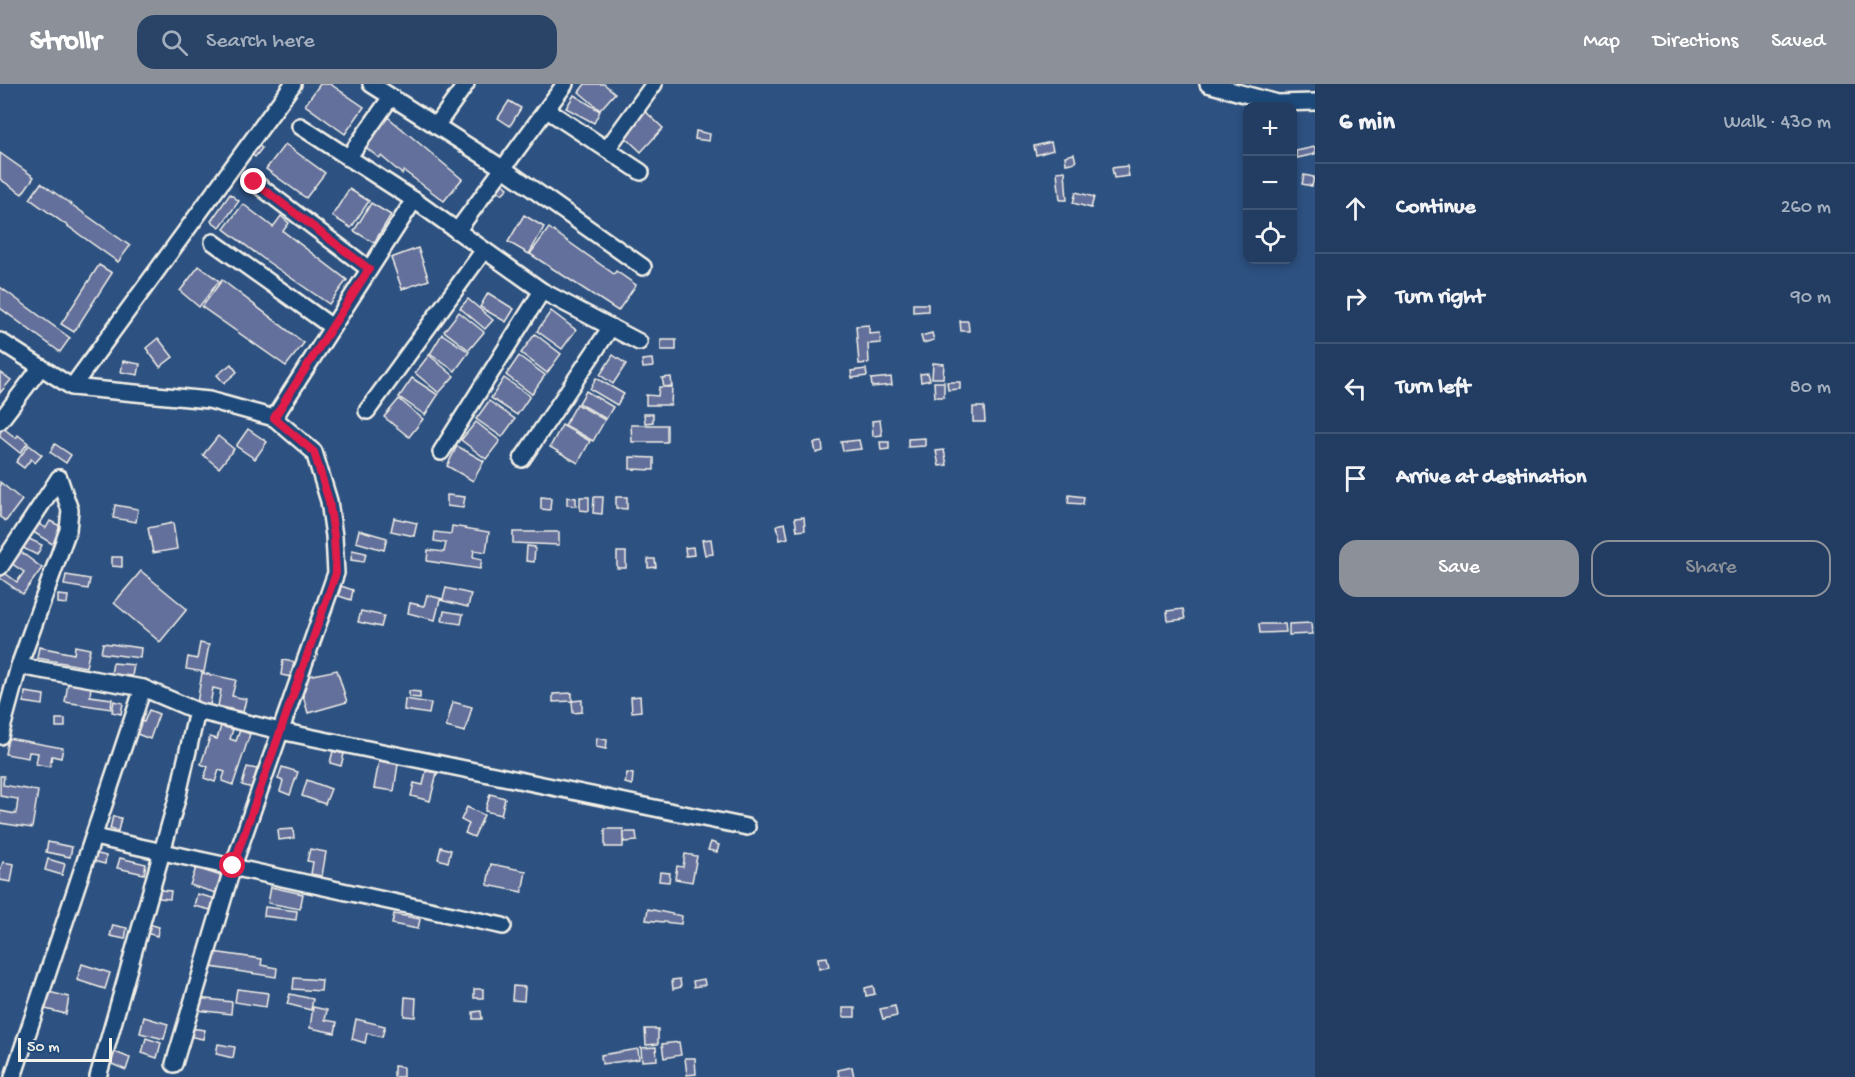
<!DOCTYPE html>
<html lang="en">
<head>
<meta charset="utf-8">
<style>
  :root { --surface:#223d61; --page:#2a4467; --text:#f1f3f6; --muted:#a2aebd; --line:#3f5676; --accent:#8c9099 }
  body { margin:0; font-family:"Gochi Hand",sans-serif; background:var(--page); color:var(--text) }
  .controls { position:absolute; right:18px; top:18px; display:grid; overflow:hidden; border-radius:12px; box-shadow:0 3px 9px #0003 }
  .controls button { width:54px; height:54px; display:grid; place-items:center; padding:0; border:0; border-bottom:2px solid var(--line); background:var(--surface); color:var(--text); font:30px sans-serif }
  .scale { position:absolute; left:18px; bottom:15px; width:94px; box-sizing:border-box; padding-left:6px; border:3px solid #f4f1e8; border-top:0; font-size:16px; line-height:21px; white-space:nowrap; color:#f4f1e8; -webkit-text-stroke:4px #1f4a7a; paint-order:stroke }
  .stop { position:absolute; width:18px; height:18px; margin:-14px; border:4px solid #e11d48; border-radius:50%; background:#fff }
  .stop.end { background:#e11d48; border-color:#fff; box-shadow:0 2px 6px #0008 }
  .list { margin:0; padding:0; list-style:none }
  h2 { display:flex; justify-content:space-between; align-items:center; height:78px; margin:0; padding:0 24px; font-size:26px }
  h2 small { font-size:20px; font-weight:400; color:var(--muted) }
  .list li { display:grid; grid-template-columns:39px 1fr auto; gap:18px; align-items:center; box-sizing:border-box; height:90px; padding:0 24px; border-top:2px solid var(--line) }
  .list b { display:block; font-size:22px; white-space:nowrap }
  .list em { font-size:20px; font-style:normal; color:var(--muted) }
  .actions { display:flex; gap:12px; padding:18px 24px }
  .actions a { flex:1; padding:14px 0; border:2px solid var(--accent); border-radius:18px; text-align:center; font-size:21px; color:var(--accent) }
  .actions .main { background:var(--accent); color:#fff }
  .icon { flex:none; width:33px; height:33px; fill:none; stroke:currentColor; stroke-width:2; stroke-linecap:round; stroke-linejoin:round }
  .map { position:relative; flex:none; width:1315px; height:993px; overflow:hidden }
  header { display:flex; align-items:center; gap:36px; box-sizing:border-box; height:84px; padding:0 30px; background:var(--accent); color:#fff }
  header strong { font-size:28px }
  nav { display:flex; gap:33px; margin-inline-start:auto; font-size:21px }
  .search { width:420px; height:54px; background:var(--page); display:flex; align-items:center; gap:15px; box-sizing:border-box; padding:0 21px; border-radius:18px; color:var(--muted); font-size:22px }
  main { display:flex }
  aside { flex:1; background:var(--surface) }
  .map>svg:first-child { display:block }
  .building { fill:#636f9b; stroke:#f4f1e8; stroke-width:1.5 }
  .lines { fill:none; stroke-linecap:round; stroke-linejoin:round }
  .minor-casing { stroke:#f4f1e8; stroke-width:20 }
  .minor { stroke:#1f4a7a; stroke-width:15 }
  .route { stroke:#e11d48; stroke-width:8 }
</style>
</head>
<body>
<header>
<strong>Strollr</strong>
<div class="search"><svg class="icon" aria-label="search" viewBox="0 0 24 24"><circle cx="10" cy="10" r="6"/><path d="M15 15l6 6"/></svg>Search here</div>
<nav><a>Map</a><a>Directions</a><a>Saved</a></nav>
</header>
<main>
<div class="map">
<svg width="1315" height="993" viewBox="0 0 1315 993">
  <rect width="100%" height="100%" fill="#2d5181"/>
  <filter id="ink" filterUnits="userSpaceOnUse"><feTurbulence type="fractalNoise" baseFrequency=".0167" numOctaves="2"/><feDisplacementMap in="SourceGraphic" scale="12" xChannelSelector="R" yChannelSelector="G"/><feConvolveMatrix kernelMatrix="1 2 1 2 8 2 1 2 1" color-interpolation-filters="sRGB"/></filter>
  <g filter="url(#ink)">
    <g class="building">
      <path d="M320,0H330L364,23L345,50L305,21Z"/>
      <path d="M585,0H604L615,9L600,26L579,8Z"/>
      <path d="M574,11L600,27L594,39L566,24Z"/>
      <path d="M509,17L521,24L510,42L498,34Z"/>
      <path d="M645,27L663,44L641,68L623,51Z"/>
      <path d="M383,29L462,95L444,117L404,87L402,90L381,72L379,74L359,58Z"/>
      <path d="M696,47L710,50L709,57L695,55Z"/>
      <path d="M1051,58L1053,66L1036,71L1034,62Z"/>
      <path d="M257,60L262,64L255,73L250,69Z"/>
      <path d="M285,60L325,89L306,114L266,85Z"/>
      <path d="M1315,63V70L1297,74L1296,67Z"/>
      <path d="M0,69L34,93L22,110L0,95Z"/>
      <path d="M1074,70L1076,78L1066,80L1065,72Z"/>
      <path d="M1127,82L1129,92L1114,94L1112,84Z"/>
      <path d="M1065,87L1067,116H1060L1057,88Z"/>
      <path d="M1304,91L1314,93L1312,102L1302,100Z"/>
      <path d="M500,97L508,104L502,110L494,103Z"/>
      <path d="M41,99L130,162L118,178L30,115Z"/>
      <path d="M349,105L369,117L351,144L332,132Z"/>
      <path d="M1076,108L1094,113L1091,124L1073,119Z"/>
      <path d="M230,110L239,117L220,143L211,137Z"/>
      <path d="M371,119L391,131L374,159L354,147Z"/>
      <path d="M243,120L273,143L281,132L289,139L283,147L347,196L329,220L265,176L224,145Z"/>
      <path d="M524,131L544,143L529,170L508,158Z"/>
      <path d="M549,144L614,190L616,187L636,201L618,227L530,170Z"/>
      <path d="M418,164L429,196L402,205L391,174Z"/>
      <path d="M99,181L112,189L74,248L61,240Z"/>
      <path d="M199,182L219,197L199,223L180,207Z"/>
      <path d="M222,196L304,259L286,282L202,223Z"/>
      <path d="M0,203L70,254L60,268L0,224Z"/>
      <path d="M488,209L514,225L506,238L480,223Z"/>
      <path d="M468,215L493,236L485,245L460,224Z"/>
      <path d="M913,220H928V227L913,228Z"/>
      <path d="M551,227L576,246L562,265L537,247Z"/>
      <path d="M459,228L484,248L469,266L444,247Z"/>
      <path d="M960,237H968L969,247H961Z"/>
      <path d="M869,241V250L880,249L881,259L868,260L869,279L859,280L856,242Z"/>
      <path d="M932,249L934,256L923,259L921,252Z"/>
      <path d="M442,250L469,268L455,287L430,270Z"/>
      <path d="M535,250L561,270L547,289L521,269Z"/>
      <path d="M158,254L173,273L160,283L146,264Z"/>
      <rect x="661" y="256" width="15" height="10"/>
      <path d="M429,271L454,292L439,309L415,289Z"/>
      <path d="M613,271L626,280L613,300L600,291Z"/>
      <path d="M519,272L545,291L532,310L506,291Z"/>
      <path d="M652,275L653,283L643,284L642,276Z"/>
      <path d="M123,277L140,280L138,291L121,288Z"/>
      <path d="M933,279L944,280L943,294H932Z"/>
      <path d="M231,280L237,288L224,299L217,291Z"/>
      <path d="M866,285L867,292L852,294L851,287Z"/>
      <path d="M0,288L11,296L0,309Z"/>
      <path d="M928,289L930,296L921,298L920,290Z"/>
      <path d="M671,293L672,302L664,303L662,294Z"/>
      <path d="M891,293L892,301L872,303L871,295Z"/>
      <path d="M412,294L438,311L425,331L399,313Z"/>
      <path d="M504,294L530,312L517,331L491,314Z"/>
      <path d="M596,294L624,310L617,321L590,305Z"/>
      <path d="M934,298H944V313H935Z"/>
      <path d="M947,298H960V305L948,306Z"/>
      <path d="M659,303H672L671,321H646V311L658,312Z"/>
      <path d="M586,307L613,323L606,335L579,319Z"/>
      <path d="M399,315L423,335L409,353L384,333Z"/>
      <path d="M489,317L515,335L502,353L476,335Z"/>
      <path d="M577,320L605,336L593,357L565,341Z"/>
      <path d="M973,323H984L985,338H973Z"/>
      <path d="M644,330H653V338L645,339Z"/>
      <path d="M880,336L882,351L873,352L872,337Z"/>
      <path d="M476,338L500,357L486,375L461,356Z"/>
      <path d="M562,341L590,357L578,379L550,363Z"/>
      <path d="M631,341H667V358H632Z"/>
      <path d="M3,344L16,354L18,351L28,359L20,369L0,353V349Z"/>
      <path d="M248,345L267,358L255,375L236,362Z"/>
      <path d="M218,352L234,365L219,384L203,371Z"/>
      <path d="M925,354V362L908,363V355Z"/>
      <path d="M859,356L861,365L843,367L841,358Z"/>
      <path d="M822,358L823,367L816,369L814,359Z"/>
      <path d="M880,358H889V365L881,366Z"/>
      <path d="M55,360L71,371L66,379L50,368Z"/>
      <path d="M29,361L42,371L35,379L31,375L24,384L16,378Z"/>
      <path d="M457,362L484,377L473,397L447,382Z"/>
      <path d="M944,366L947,381L939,382L936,367Z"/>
      <path d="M630,373L654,374V386L630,385Z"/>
      <path d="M0,398L22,416L6,437L0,433Z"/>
      <path d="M447,411L465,413L463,424L447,422Z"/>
      <path d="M1069,411L1084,413L1083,420L1068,419Z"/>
      <path d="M541,413L551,414L550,426L541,425Z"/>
      <path d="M567,413L576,414V422L567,421Z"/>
      <path d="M580,413H589V427L580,426Z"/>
      <path d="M594,413H603L602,430L593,429Z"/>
      <path d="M616,413H627V425L616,424Z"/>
      <path d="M115,421L138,425L136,438L113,434Z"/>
      <path d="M804,433L805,446L797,447L795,434Z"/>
      <path d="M394,434L417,439L414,452L391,447Z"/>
      <path d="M50,437L64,444L54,461L30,446L35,438L46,444Z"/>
      <path d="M173,439L177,465L153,469L148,444Z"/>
      <path d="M785,439L788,454L780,456L777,441Z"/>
      <path d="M452,442L489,448L486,468L474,466L473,473L482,475L480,485L427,477L428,466L444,468L446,459L434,457L435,448L451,450Z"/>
      <path d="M359,446L387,454L384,466L356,458Z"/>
      <path d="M513,448H559V461L513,459Z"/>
      <path d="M25,453L42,461L37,471L21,463Z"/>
      <path d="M711,455L713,470L705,471L702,456Z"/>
      <path d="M527,462L535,463L534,478L526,477Z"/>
      <path d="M693,463L694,471L686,472L685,464Z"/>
      <path d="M17,465L42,484L23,510L0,494L2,487L17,498L24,488L8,477Z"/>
      <path d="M352,466L366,469L364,478L351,476Z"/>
      <rect x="617" y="468" width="9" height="16"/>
      <path d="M112,473H122V483L112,482Z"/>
      <path d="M648,475H655L656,483L648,484Z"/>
      <path d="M141,487L187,525L160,558L114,519Z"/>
      <path d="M66,491L90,495L88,505L64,501Z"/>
      <path d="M341,502L353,506L351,516L339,512Z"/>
      <path d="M446,504L471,510L468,523L440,516L435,536L408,529L410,519L424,522L427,511L443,515Z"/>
      <path d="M58,511L68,512L67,520L58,519Z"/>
      <path d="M1183,525L1185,535L1168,537L1167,527Z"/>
      <path d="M361,527L384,532L381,543L358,538Z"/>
      <path d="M444,527L463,530L461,540L442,537Z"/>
      <path d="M1311,539L1312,550L1289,551V540Z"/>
      <path d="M1259,540H1285L1286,548L1260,549Z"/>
      <path d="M103,559L141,564L140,574L101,569Z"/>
      <path d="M200,559L209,561L204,588L186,585L188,573L197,575Z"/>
      <path d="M75,562L90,565L86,583L37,574L39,563L74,570Z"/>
      <path d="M283,576L294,578L291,593L281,591Z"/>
      <path d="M113,579L134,581L132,592L111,590Z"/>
      <path d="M337,586L347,618L308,629L298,594Z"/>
      <path d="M202,589L236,596L232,612L246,615L243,628L218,622L221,606L213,604L210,621L197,619Z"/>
      <path d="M68,599L91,602L90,612L112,615L111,625L65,618Z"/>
      <path d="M409,607L420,608V614L409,613Z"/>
      <path d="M25,608L44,611L43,621L24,618Z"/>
      <path d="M572,609V617L553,618V610Z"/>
      <path d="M640,612L641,627L632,628L631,613Z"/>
      <path d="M405,615L431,619L429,630L404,626Z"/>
      <path d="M582,616V628L573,629L572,617Z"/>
      <path d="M114,617L123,619L121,630L112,628Z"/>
      <path d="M453,618L472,623L465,648L446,643Z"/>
      <path d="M149,626L159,630L150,655L132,648L136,636L144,638Z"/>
      <rect x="56" y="635" width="9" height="8"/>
      <path d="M221,642L233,645L230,655L236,657L240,646L250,650L233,701L222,697L225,688L219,686L215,698L204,694L208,683L201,680L210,653L217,655Z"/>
      <path d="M8,654L63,664L61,674L52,672L50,683L36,680L38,669L29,668L28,674L5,670Z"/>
      <path d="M597,654L607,656L606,665L596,663Z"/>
      <path d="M333,667L344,670L341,682L330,679Z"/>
      <path d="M379,677L398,680L394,707L374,704Z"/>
      <path d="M247,683L257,685L252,704L242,701Z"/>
      <path d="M282,683L298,688L290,711L280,707L283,697L278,695Z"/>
      <path d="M426,687L437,689L430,717L411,712L414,699L423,701Z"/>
      <path d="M627,689L633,690L632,701L625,699Z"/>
      <path d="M0,692H4L3,701L38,707L32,744L0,739V727L16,730L18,715L0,712Z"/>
      <path d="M307,696L331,705L325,720L302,712Z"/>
      <path d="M490,710L505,714L501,731L485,727Z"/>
      <path d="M467,723L484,731L474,753L465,749L469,740L461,736Z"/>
      <path d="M113,732L121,734L118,747L110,745Z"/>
      <path d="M293,745L294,754L279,756L278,746Z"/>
      <rect x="605" y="745" width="18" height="18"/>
      <path d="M624,748H636L637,757L624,758Z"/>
      <path d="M48,758L72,763L70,773L46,768Z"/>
      <path d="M711,758L719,761L717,768L708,766Z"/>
      <path d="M441,763L451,766L448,778L438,775Z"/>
      <path d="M310,765L326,768L322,792L311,790L313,778L307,777Z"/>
      <path d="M91,768L106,772L105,780L89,776Z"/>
      <path d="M685,770L697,772L692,798L675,795L677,782L683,783Z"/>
      <path d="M120,774L146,780L144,790L117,784Z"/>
      <path d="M48,775L65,780L62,791L45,786Z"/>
      <path d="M3,778L14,780L11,798L0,796V786Z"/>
      <path d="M491,780L526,787L522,808L487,801Z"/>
      <path d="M196,784L221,792L216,809L190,801Z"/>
      <path d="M660,788L670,789L669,798L659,797Z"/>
      <path d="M271,803L303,810L300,825L268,819Z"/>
      <path d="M160,806L171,807L170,815L159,814Z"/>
      <path d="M197,810L213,814L211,826L194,822Z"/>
      <path d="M265,823L297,827L296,836L264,832Z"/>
      <path d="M648,825L682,832L681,840L646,836Z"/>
      <path d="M394,830L420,835L418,845L392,840Z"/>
      <path d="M149,840L159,843L157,852L146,849Z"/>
      <path d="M113,841L127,844L125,855L110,852Z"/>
      <path d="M213,868L262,875L261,881L277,884L276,893L211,883Z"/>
      <path d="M827,873L829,883L819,885L818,874Z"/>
      <path d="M82,880L110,889L105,905L77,896Z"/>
      <path d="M294,894L322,896L321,907L293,905Z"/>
      <path d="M680,895L681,903L673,905L672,896Z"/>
      <path d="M704,895L705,901L694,903L693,897Z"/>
      <path d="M513,902L525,903L524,917L512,916Z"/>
      <path d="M873,902L875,910L866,912L865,904Z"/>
      <path d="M237,905L268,909L266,923L235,918Z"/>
      <rect x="474" y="905" width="9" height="9"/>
      <path d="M41,906L69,913L66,930L37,923Z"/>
      <path d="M290,910L313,915L311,926L287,920Z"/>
      <path d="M405,913L416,914L415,933L404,932Z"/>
      <path d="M198,914L232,918L231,930L197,926Z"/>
      <path d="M895,922L897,932L883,935L880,925Z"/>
      <path d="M313,923L327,926L325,936L337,938L335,949L310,944Z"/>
      <rect x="843" y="924" width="12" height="9"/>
      <path d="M481,927L482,935H473V928Z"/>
      <path d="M144,933L168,940L164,955L140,949Z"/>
      <path d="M356,935L385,942L382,953L367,949L365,959L352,955Z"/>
      <path d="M189,944L205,946L203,955L188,952Z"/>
      <path d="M645,945H658V960L646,961Z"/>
      <path d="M146,954L161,959L157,974L142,969Z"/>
      <path d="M679,958L681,971L664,974L662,960Z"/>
      <path d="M218,960L235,963L233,974L216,970Z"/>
      <path d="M656,963L657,976L642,977L641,964Z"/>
      <path d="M105,964L130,974L126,986L100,975Z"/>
      <path d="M638,965L639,975L602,980L601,971Z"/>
      <path d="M685,974H695L696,990L687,991Z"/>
      <path d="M394,982L403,983V993H394Z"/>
      <path d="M852,983L854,993H839L838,986Z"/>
    </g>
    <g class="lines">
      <g class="minor-casing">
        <g id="minor">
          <path d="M371,0L504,85L643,183"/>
          <path d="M1208,0L1277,19L1315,18"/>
          <path d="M547,26L641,88"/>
          <path d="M300,42L414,116L542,207L639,258"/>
          <path d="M436,42L466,0"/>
          <path d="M607,65L654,0"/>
          <path d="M348,74L391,13"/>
          <path d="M254,98L369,185"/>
          <path d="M457,147L565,0"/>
          <path d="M213,158L332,243"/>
          <path d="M0,257L72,303L209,316L274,334L314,368L329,417L334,452L336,489L233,782L174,980"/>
          <path d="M72,303L293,0"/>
          <path d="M367,327L484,166"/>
          <path d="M274,334L414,116"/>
          <path d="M0,337L41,283"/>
          <path d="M441,368L542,207"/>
          <path d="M522,375L611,243"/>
          <path d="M0,483L59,394"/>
          <path d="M19,582L143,604L197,627L177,715L98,993"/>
          <path d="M197,627L280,647L747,743"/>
          <path d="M0,652L19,582L68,446L70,426L59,394"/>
          <path d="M94,753L503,842"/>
          <path d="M13,993L143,604"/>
        </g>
      </g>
      <use href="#minor" class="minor"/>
    </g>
  </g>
  <g class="lines" filter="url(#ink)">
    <path class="route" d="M233,782L336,489L334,452L329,417L314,368L274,334L369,185L254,98"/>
  </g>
</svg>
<div class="controls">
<button>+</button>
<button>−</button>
<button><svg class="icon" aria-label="locate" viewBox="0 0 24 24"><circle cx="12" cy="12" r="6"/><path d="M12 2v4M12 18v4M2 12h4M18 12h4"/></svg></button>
</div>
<div class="scale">50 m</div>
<div class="stop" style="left:233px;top:782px"></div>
<div class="stop end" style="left:254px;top:98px"></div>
</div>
<aside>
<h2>6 min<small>Walk · 430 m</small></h2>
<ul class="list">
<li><svg class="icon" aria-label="ahead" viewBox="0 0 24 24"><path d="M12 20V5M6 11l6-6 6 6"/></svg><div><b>Continue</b></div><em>260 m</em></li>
<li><svg class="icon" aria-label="right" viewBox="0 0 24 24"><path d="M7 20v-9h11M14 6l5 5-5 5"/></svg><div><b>Turn right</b></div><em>90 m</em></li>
<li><svg class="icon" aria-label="left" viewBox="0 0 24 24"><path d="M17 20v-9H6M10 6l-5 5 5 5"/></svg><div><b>Turn left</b></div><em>80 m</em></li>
<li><svg class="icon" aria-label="arrive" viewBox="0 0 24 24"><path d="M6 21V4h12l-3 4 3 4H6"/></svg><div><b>Arrive at destination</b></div></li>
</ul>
<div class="actions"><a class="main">Save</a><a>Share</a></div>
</aside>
</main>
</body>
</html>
